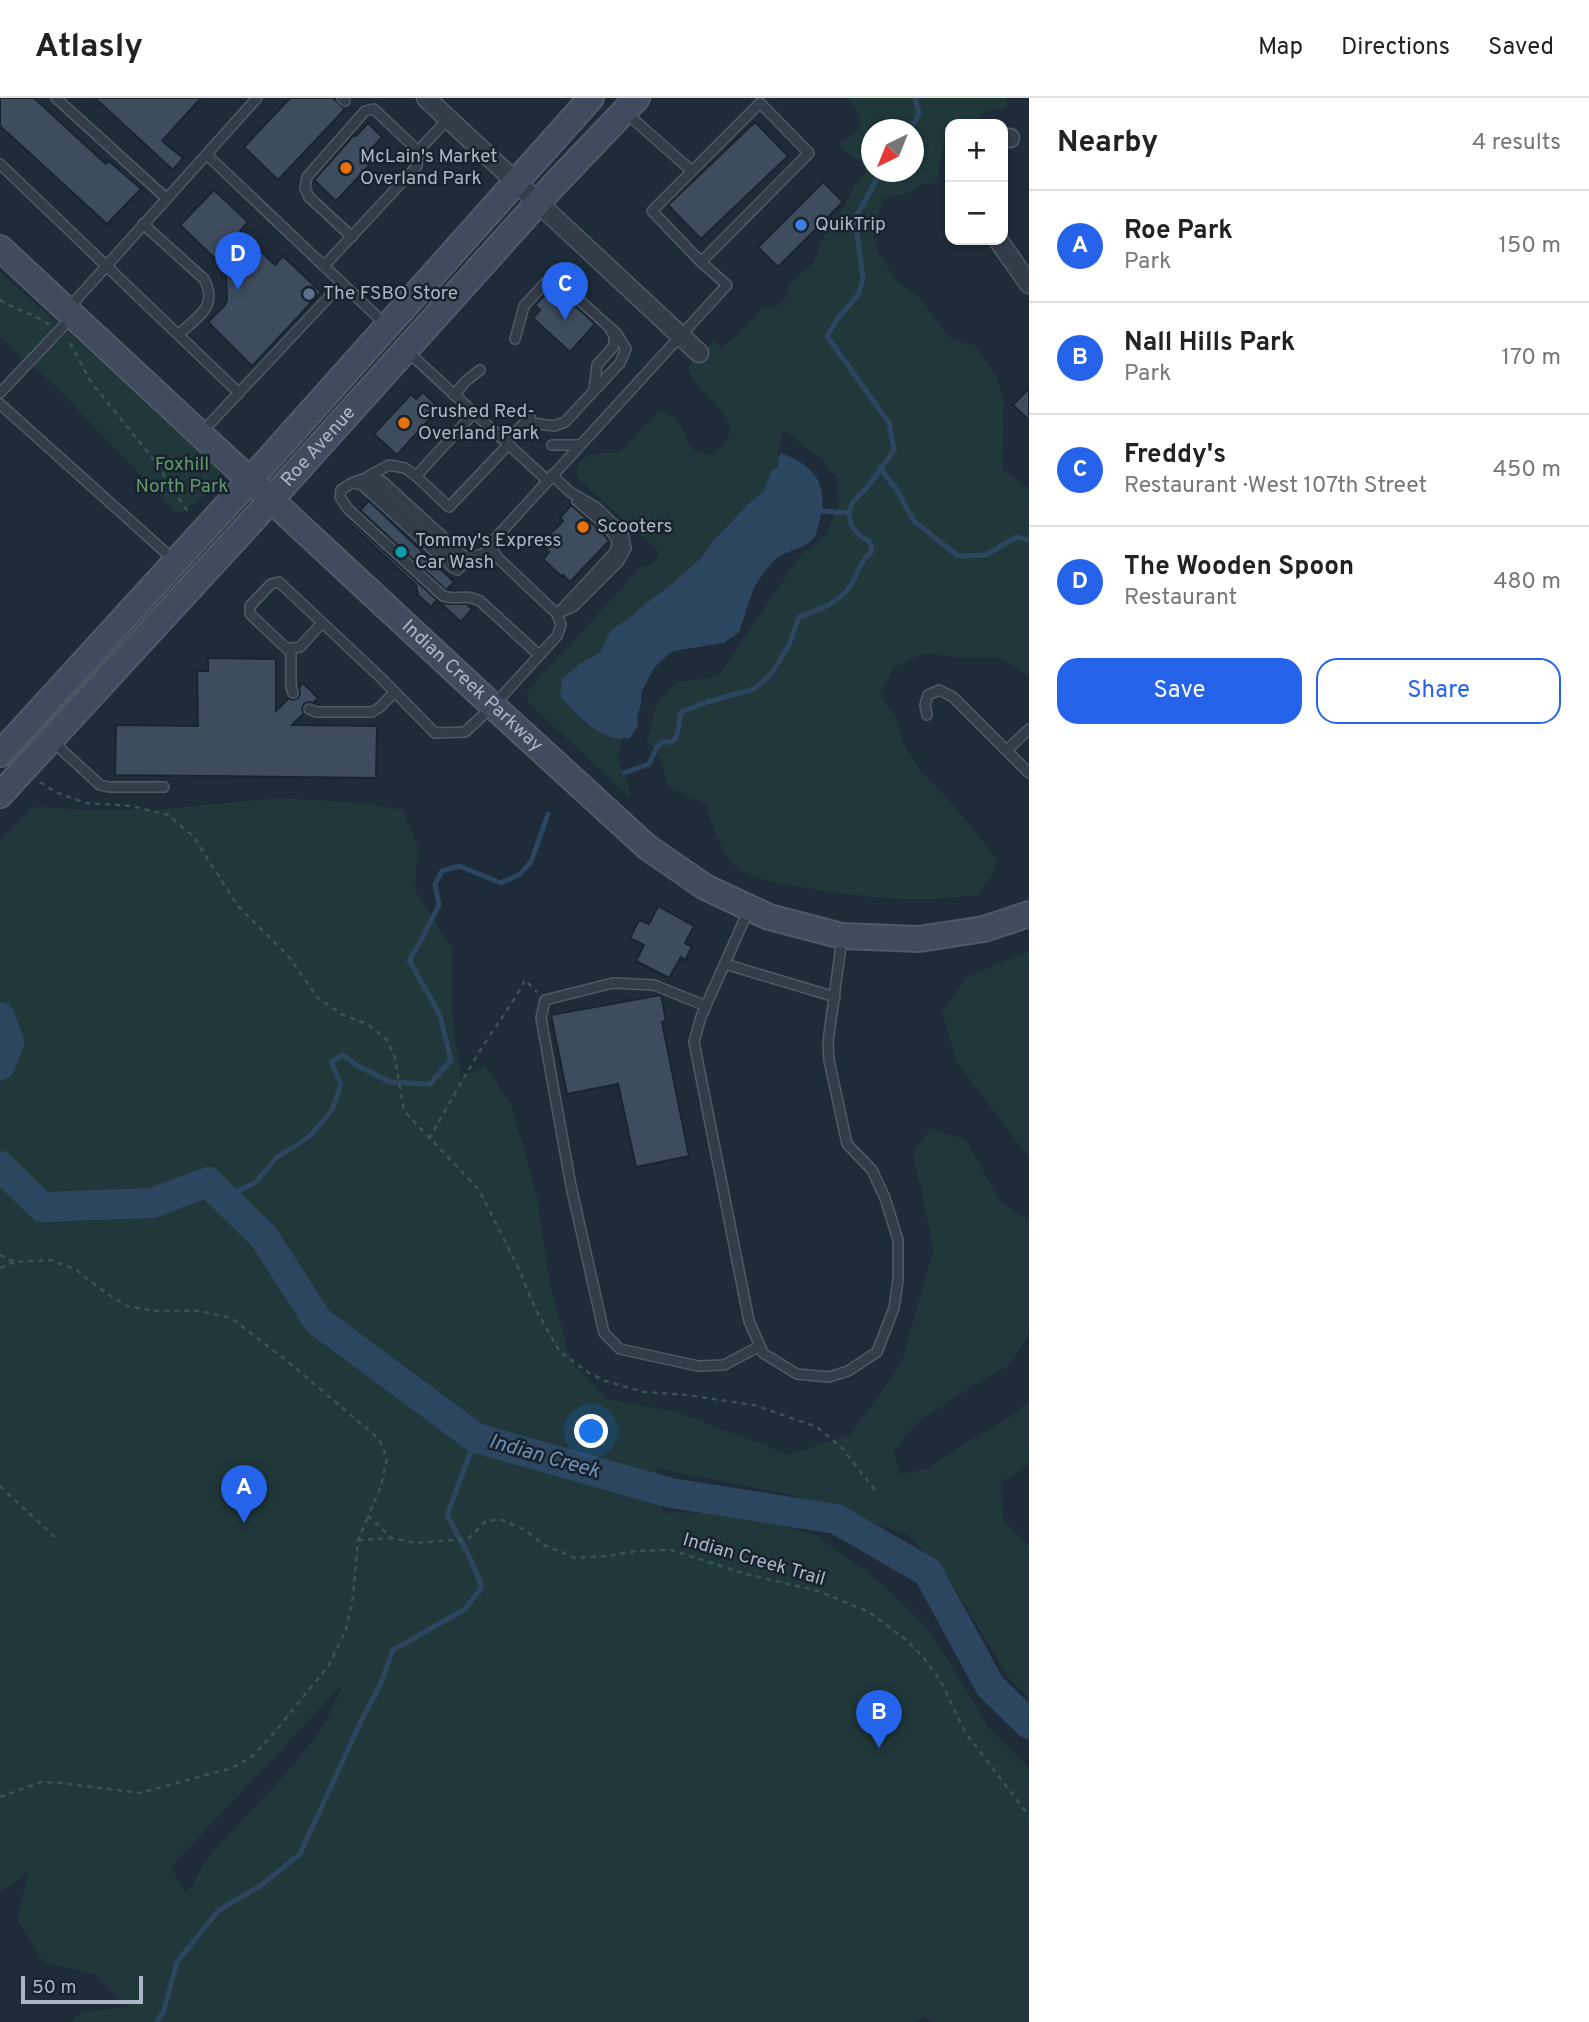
<!DOCTYPE html>
<html lang="en">
<head>
<meta charset="utf-8">
<style>
  :root { --surface:#fff; --page:#f6f6f6; --text:#222; --muted:#767676; --line:#e0e0e0; --accent:#2563eb }
  body { margin:0; font-family:Overpass,sans-serif; background:var(--page); color:var(--text) }
  .controls { position:absolute; right:21px; top:21px; display:grid; overflow:hidden; border-radius:14px; box-shadow:0 2px 5px #0004 }
  .controls button { width:63px; height:63px; display:grid; place-items:center; padding:0; border:0; border-bottom:2px solid var(--line); background:var(--surface); color:var(--text); font:35px sans-serif }
  .compass { position:absolute; left:861px; top:21px; width:63px; height:63px; border-radius:50%; background:var(--surface); box-shadow:0 2px 5px #0004; rotate:223deg }
  .scale { position:absolute; left:21px; bottom:18px; width:122px; box-sizing:border-box; padding-left:7px; border:4px solid #abb7c6; border-top:0; font-size:19px; line-height:24px; white-space:nowrap; color:#abb7c6; -webkit-text-stroke:5px #17222e; paint-order:stroke }
  .you { position:absolute; left:592px; top:1334px; width:24px; height:24px; margin:-18px; border:5px solid #fff; border-radius:50%; background:#1a73e8; box-shadow:0 0 0 10px #1a73e833 }
  .badge { display:grid; place-items:center; width:46px; height:46px; border-radius:50%; background:var(--accent); color:#fff; font-size:23px; font-weight:700 }
  .pin { position:absolute; translate:-50% -58px; filter:drop-shadow(0 2px 4px #0008) }
  .pin::after { content:''; position:absolute; top:37px; width:24px; height:21px; background:inherit; clip-path:polygon(0 0,100% 0,50% 100%) }
  .list { margin:0; padding:0; list-style:none }
  h2 { display:flex; justify-content:space-between; align-items:center; height:91px; margin:0; padding:0 28px; font-size:30px }
  h2 small { font-size:23px; font-weight:400; color:var(--muted) }
  .list li { display:grid; grid-template-columns:46px 1fr auto; gap:21px; align-items:center; box-sizing:border-box; height:112px; padding:0 28px; border-top:2px solid var(--line) }
  .list b { display:block; font-size:26px; white-space:nowrap }
  .list p { margin:0; font-size:23px; white-space:nowrap; color:var(--muted) }
  .list em { font-size:23px; font-style:normal; color:var(--muted) }
  .actions { display:flex; gap:14px; padding:21px 28px }
  .actions a { flex:1; padding:16px 0; border:2px solid var(--accent); border-radius:21px; text-align:center; font-size:24px; color:var(--accent) }
  .actions .main { background:var(--accent); color:#fff }
  .map { position:relative; flex:none; width:1029px; height:1924px; overflow:hidden }
  header { display:flex; align-items:center; gap:42px; box-sizing:border-box; height:98px; padding:0 35px; background:var(--surface); border-bottom:2px solid var(--line) }
  header strong { font-size:33px }
  nav { display:flex; gap:38px; margin-inline-start:auto; font-size:24px }
  main { display:flex }
  aside { flex:1; background:var(--surface) }
  .map>svg:first-child { display:block }
  .green { fill:#20383a; fill-rule:evenodd }
  .water { fill:#2d4660 }
  .lines { fill:none; stroke-linecap:round; stroke-linejoin:round }
  .stream { stroke:#2d4660; stroke-width:5 }
  .river { stroke:#2d4660; stroke-width:30 }
  .building { fill:#3e4d5e; stroke:#192430; stroke-width:2 }
  .lane-casing { stroke:#4f5a67; stroke-width:12 }
  .street-casing { stroke:#4f5a67; stroke-width:21 }
  .secondary-casing { stroke:#4f5a67; stroke-width:28 }
  .path { stroke:#3a5455; stroke-width:2.5; stroke-dasharray:5 5; stroke-linecap:butt }
  .lane { stroke:#323d49; stroke-width:9 }
  .street { stroke:#323d49; stroke-width:18 }
  .secondary { stroke:#3f4c5d; stroke-width:24 }
  .food-dot { fill:#e8710a; stroke:#17222e; stroke-width:2.5 }
  .shop-dot { fill:#3f7fe0; stroke:#17222e; stroke-width:2.5 }
  .service-dot { fill:#5c6f8a; stroke:#17222e; stroke-width:2.5 }
  .culture-dot { fill:#0f9aa8; stroke:#17222e; stroke-width:2.5 }
  .labels { text-anchor:middle; dominant-baseline:central; stroke-width:5; stroke-linejoin:round; paint-order:stroke }
  .poi-label { font-size:19px; fill:#abb7c6; stroke:#17222e; text-anchor:start }
  .street-label { font-size:19px; fill:#abb7c6; stroke:#17222e }
  .park-label { font-size:19px; fill:#61996b; stroke:#17222e }
  .water-label { font-size:21px; font-style:italic; fill:#7090b2; stroke:#17222e }
</style>
</head>
<body>
<header>
<strong>Atlasly</strong>
<nav><a>Map</a><a>Directions</a><a>Saved</a></nav>
</header>
<main>
<div class="map">
<svg width="1029" height="1924" viewBox="0 0 1029 1924">
  <rect width="100%" height="100%" fill="#1e2b39"/>
  <g class="green">
    <path d="M848,0H1005L1007,4L1006,9C986,15 989,7 974,26H950V45C936,54 942,71 936,85L924,86L911,94L883,101L873,140L881,159L896,182L919,198L938,225L954,243L975,247L997,280L1004,303L1002,371L1024,388L1029,389V578L999,560H960L927,555L894,569L879,597L895,617L903,644L918,669L956,710L997,761L992,778L978,797C914,805 859,800 796,788C778,785 756,782 740,772C723,762 711,724 706,706L667,689L662,663L647,642L656,607L678,584L718,579L802,455L825,440L839,406L837,379L819,359L783,332L777,361L779,367L772,373L763,394L759,399L748,406L722,434L713,442L702,459L672,487L641,509L631,519L611,532L604,550L600,554L589,559L593,630L622,641L617,661L629,688V699L533,609L528,604L526,596L532,588L642,468H649L656,462L658,453L651,446L577,380C571,353 603,356 620,354C629,345 650,319 660,315C669,311 680,327 684,334C687,339 687,345 691,349C696,355 704,355 711,357C759,324 701,303 688,273L689,268L713,243L721,249L733,241L762,211L776,209L786,199L789,186L814,164L821,144L836,118L843,112L854,88L866,74C863,62 849,58 840,49L841,43C853,38 866,29 858,15C855,10 850,6 848,0ZM872,32H914V74H872Z"/>
    <path d="M0,174L218,368L221,387L178,416L53,286L0,239Z"/>
    <path d="M278,700L350,704L402,711L418,749L415,792L452,850V919L461,979L486,967L512,1009L537,1098L550,1185L571,1264L608,1301L677,1314L790,1357L851,1336L901,1266L933,1153L922,1093L912,1056L931,1030L966,1042L1001,1105L1029,1122V1235L1010,1267L976,1286L916,1326L894,1353L900,1376L926,1371L972,1341L1010,1319L1029,1303V1366L1001,1384L1003,1421L1029,1448V1600L1008,1579L945,1474L908,1437L795,1398L656,1370L662,1414L740,1416L816,1437L879,1483L929,1531L989,1630L1029,1670V1924H931L924,1917L916,1924H70L82,1914L128,1909L94,1876L44,1865L17,1822L28,1774L0,1795V742L32,709L95,712H153ZM341,1588C324,1649 249,1709 209,1759C200,1770 195,1785 186,1796L171,1769Z"/>
    <path d="M1029,853V1060L956,963L942,913L967,879Z"/>
  </g>
  <path class="water" d="M781,355C813,367 829,385 820,421C818,427 817,437 813,441C802,454 782,451 771,466C767,471 762,477 758,483C750,495 745,519 739,534L724,545L673,553L664,560L654,570L641,595V606L637,619L638,628L630,640C602,646 577,617 560,598L562,581L581,565L600,554L611,532L631,519L641,509L671,487L702,459L713,442L722,434L748,406L763,394L772,372L778,369L779,364L777,361Z"/>
  <g class="lines">
    <g class="stream">
      <path d="M911,32L919,15L915,0"/>
      <path d="M880,370L897,392L914,423L958,458L986,457L1016,439L1029,442"/>
      <path d="M821,413L850,415"/>
      <path d="M624,675L649,666L657,649L663,644H671L676,640L678,632L681,614L707,604L754,591L771,576L789,547L799,519C818,512 840,505 851,487C860,472 858,466 872,453L870,444C855,436 843,423 853,404C857,398 864,394 868,388C877,377 885,364 894,352L889,325L827,238L839,219L858,197L863,181L855,120L881,74"/>
      <path d="M212,1089L237,1094L256,1084L276,1060L310,1038L332,1012L341,986L331,964L343,957L358,968L390,984L430,986L451,962L440,917L409,862L420,844L439,807L435,786L442,773L459,768L501,785L520,776L531,764L548,716"/>
      <path d="M156,1924L163,1915L177,1864L218,1813L260,1788L300,1756L362,1621L381,1585L393,1552L465,1511L482,1489L470,1460L447,1417L476,1340"/>
    </g>
    <g class="river">
      <path d="M0,919L9,945L0,967"/>
      <path d="M0,1068L42,1109L152,1105L208,1084L264,1139L318,1223L476,1340L671,1395L836,1421L928,1474L990,1588L1029,1626"/>
    </g>
  </g>
  <g class="building">
    <path d="M0,0H34L106,66L109,63L141,91L107,126L0,28Z"/>
    <path d="M95,0H201L162,43L183,60L173,72Z"/>
    <path d="M290,0H333L345,11L278,82L244,49Z"/>
    <path d="M755,24L788,58L701,141L668,107Z"/>
    <path d="M368,25L382,39L371,51L378,58L336,103L314,82L354,37L356,38Z"/>
    <path d="M823,84L843,104L778,169L758,149Z"/>
    <path d="M214,92L248,124L240,133L275,167L283,158L321,194L252,268L208,224L225,207L227,202L226,171L180,127Z"/>
    <path d="M558,192L595,226L570,254L533,220L540,212L535,207L548,194L553,198Z"/>
    <path d="M1029,290V322L1013,307Z"/>
    <path d="M423,294L436,307L431,312L435,315L397,357L374,336L411,296L416,301Z"/>
    <path d="M369,403L454,484L448,490L451,493L446,492L360,412Z"/>
    <path d="M571,407L601,433L609,443L570,484L563,477L562,479L543,461L549,454L541,446L563,423L560,420Z"/>
    <path d="M351,423L437,502L431,509L418,497L416,487L349,425Z"/>
    <path d="M438,503L447,506H466L472,511L461,524Z"/>
    <path d="M208,560L276,561V613L289,600L292,602L298,600L300,596L299,590L303,585L318,600L313,605L309,604L304,606L302,611L304,615L292,627L377,628L376,680L115,677L116,627L198,628L197,573H208Z"/>
    <path d="M658,808L694,828L685,845L692,849L685,862L681,859L669,880L636,863L644,847L630,840L639,822L649,826Z"/>
    <path d="M661,897L666,923L662,924L689,1058L636,1069L618,986L567,996L551,917Z"/>
  </g>
  <g class="lines">
    <g class="lane-casing">
      <g id="lane">
        <path d="M56,0L166,100"/>
        <path d="M342,0L345,3"/>
        <path d="M625,14L692,73L652,113L701,164L809,55L760,5L692,73"/>
        <path d="M207,57L386,227"/>
        <path d="M0,66L239,295"/>
        <path d="M143,126L204,181C219,209 197,219 179,236"/>
        <path d="M352,139L309,99L305,90L307,79L365,13L374,11L418,53"/>
        <path d="M324,168L417,68L418,53L448,21"/>
        <path d="M67,212L257,0"/>
        <path d="M515,241L524,208L545,185L554,181L557,182L617,236L626,251L620,265L565,324L554,328L525,324"/>
        <path d="M407,253L548,383"/>
        <path d="M594,292L597,267L614,248V237L611,233"/>
        <path d="M0,295L71,220"/>
        <path d="M454,297L466,283L480,272"/>
        <path d="M0,306L174,462"/>
        <path d="M474,315L416,378L449,409L509,346"/>
        <path d="M202,334L342,185"/>
        <path d="M506,344L530,319L525,314"/>
        <path d="M552,347H579"/>
        <path d="M552,377L570,394L596,409L623,435L626,450L619,463L574,508L557,516"/>
        <path d="M367,379L389,367L405,370L416,378"/>
        <path d="M364,382L371,385L458,465H463"/>
        <path d="M353,385L362,387L453,470L457,472C470,459 474,457 493,453"/>
        <path d="M470,459L464,458L382,383C368,377 354,382 341,392L340,399L348,411L443,498C457,503 465,495 480,503L539,557"/>
        <path d="M561,512L614,455C616,450 617,449 617,444C615,432 587,412 577,403"/>
        <path d="M322,525L300,549L287,551L250,516V508L271,486L279,484L380,579L435,635L465,634L493,608L557,538L561,527L557,516L499,461L493,453L492,444L727,187L701,164"/>
        <path d="M291,550V589L293,595"/>
        <path d="M309,611L316,614H372L380,609L395,594"/>
        <path d="M927,617L925,607L928,597L939,592L953,599L1029,675"/>
        <path d="M52,643L100,687L109,689H164"/>
        <path d="M1007,652L1029,631"/>
        <path d="M749,811L701,919L694,944L749,1223L763,1255L797,1276L829,1279L848,1273L877,1254L894,1210L898,1182V1142L885,1100L872,1072L847,1046L829,962L828,944L842,840"/>
        <path d="M725,866L835,899"/>
        <path d="M706,908L654,887L613,885L545,902L541,920L571,1088L604,1235L620,1251L698,1268L724,1267L760,1248"/>
      </g>
    </g>
    <g class="street-casing">
      <g id="street">
        <path d="M426,0L699,255"/>
        <path d="M1003,40H1010"/>
        <path d="M998,142L1029,186"/>
      </g>
    </g>
    <g class="secondary-casing">
      <g id="secondary">
        <path id="s1" d="M0,150L493,608L647,749L705,789L769,819L842,838L919,841L984,831L1029,816"/>
        <path d="M0,656L250,382L591,0"/>
        <path id="s2" d="M0,697L251,424L554,87L637,0"/>
      </g>
    </g>
    <g class="path">
      <path d="M0,202C16,212 34,216 50,227"/>
      <path d="M70,245L91,284L154,362L190,417"/>
      <path d="M40,684L55,694L86,705L131,708L168,717L193,738L238,808L289,859L318,900L343,917L369,927L387,942L395,960L404,1013L479,1092L518,1169L536,1212L560,1254L589,1275L605,1283L644,1294L687,1297L754,1307L817,1329L841,1349L875,1392"/>
      <path d="M429,1041C446,1011 463,981 481,951C496,927 513,906 525,882L537,894"/>
      <path d="M0,1157L14,1164L50,1162L75,1171L109,1197L127,1208L156,1213H200L231,1220L286,1262L379,1341L387,1360L381,1388L368,1418L392,1440L415,1445L468,1441L485,1424L500,1421L525,1432L544,1447L575,1460L608,1458L636,1453L671,1452L746,1476L818,1493L869,1514L905,1541L923,1559L941,1584L965,1634L1029,1718"/>
      <path d="M0,1170L14,1164"/>
      <path d="M0,1388L57,1441"/>
      <path d="M358,1442L392,1440"/>
      <path d="M0,1699L41,1684L61,1685L140,1695L232,1670L253,1658L274,1635L329,1567L346,1532L353,1499L358,1442L368,1419"/>
    </g>
    <use href="#lane" class="lane"/>
    <use href="#street" class="street"/>
    <use href="#secondary" class="secondary"/>
  </g>
  <g class="food-dot">
    <circle cx="346" cy="70" r="7"/>
    <circle cx="404" cy="325" r="7"/>
    <circle cx="583" cy="429" r="7"/>
  </g>
  <circle class="shop-dot" cx="801" cy="127" r="7"/>
  <circle class="service-dot" cx="309" cy="196" r="7"/>
  <circle class="culture-dot" cx="401" cy="454" r="7"/>
  <g class="labels">
    <g class="poi-label">
      <text x="360" y="59">McLain's Market<tspan x="360" dy="22">Overland Park</tspan></text>
      <text x="815" y="127">QuikTrip</text>
      <text x="323" y="196">The FSBO Store</text>
      <text x="418" y="314">Crushed Red-<tspan x="418" dy="22">Overland Park</tspan></text>
      <text x="597" y="429">Scooters</text>
      <text x="415" y="443">Tommy's Express<tspan x="415" dy="22">Car Wash</tspan></text>
    </g>
    <g class="street-label">
      <text stroke="none"><textPath href="#s2" startOffset="472">Roe Avenue</textPath></text>
      <text stroke="none"><textPath href="#s1" startOffset="644">Indian Creek Parkway</textPath></text>
      <text transform="translate(754 1462) rotate(16)">Indian Creek Trail</text>
    </g>
    <g class="park-label">
      <text x="182" y="367">Foxhill<tspan x="182" dy="22">North Park</tspan></text>
    </g>
    <g class="water-label">
      <text transform="translate(544 1359) rotate(16)">Indian Creek</text>
    </g>
  </g>
</svg>
<div class="controls">
<button>+</button>
<button>−</button>
</div>
<svg class="compass" viewBox="-18 -18 36 36"><path d="M0-13l5 13h-10z" fill="#e53935"/><path d="M0 13l5-13h-10z" fill="#767676"/></svg>
<div class="scale">50 m</div>
<div class="you"></div>
<div class="pin badge" style="left:244px;top:1425px">A</div>
<div class="pin badge" style="left:879px;top:1650px">B</div>
<div class="pin badge" style="left:565px;top:222px">C</div>
<div class="pin badge" style="left:238px;top:192px">D</div>
</div>
<aside>
<h2>Nearby<small>4 results</small></h2>
<ul class="list">
<li><span class="badge">A</span><div><b>Roe Park</b><p>Park</p></div><em>150 m</em></li>
<li><span class="badge">B</span><div><b>Nall Hills Park</b><p>Park</p></div><em>170 m</em></li>
<li><span class="badge">C</span><div><b>Freddy's</b><p>Restaurant · West 107th Street</p></div><em>450 m</em></li>
<li><span class="badge">D</span><div><b>The Wooden Spoon</b><p>Restaurant</p></div><em>480 m</em></li>
</ul>
<div class="actions"><a class="main">Save</a><a>Share</a></div>
</aside>
</main>
</body>
</html>
